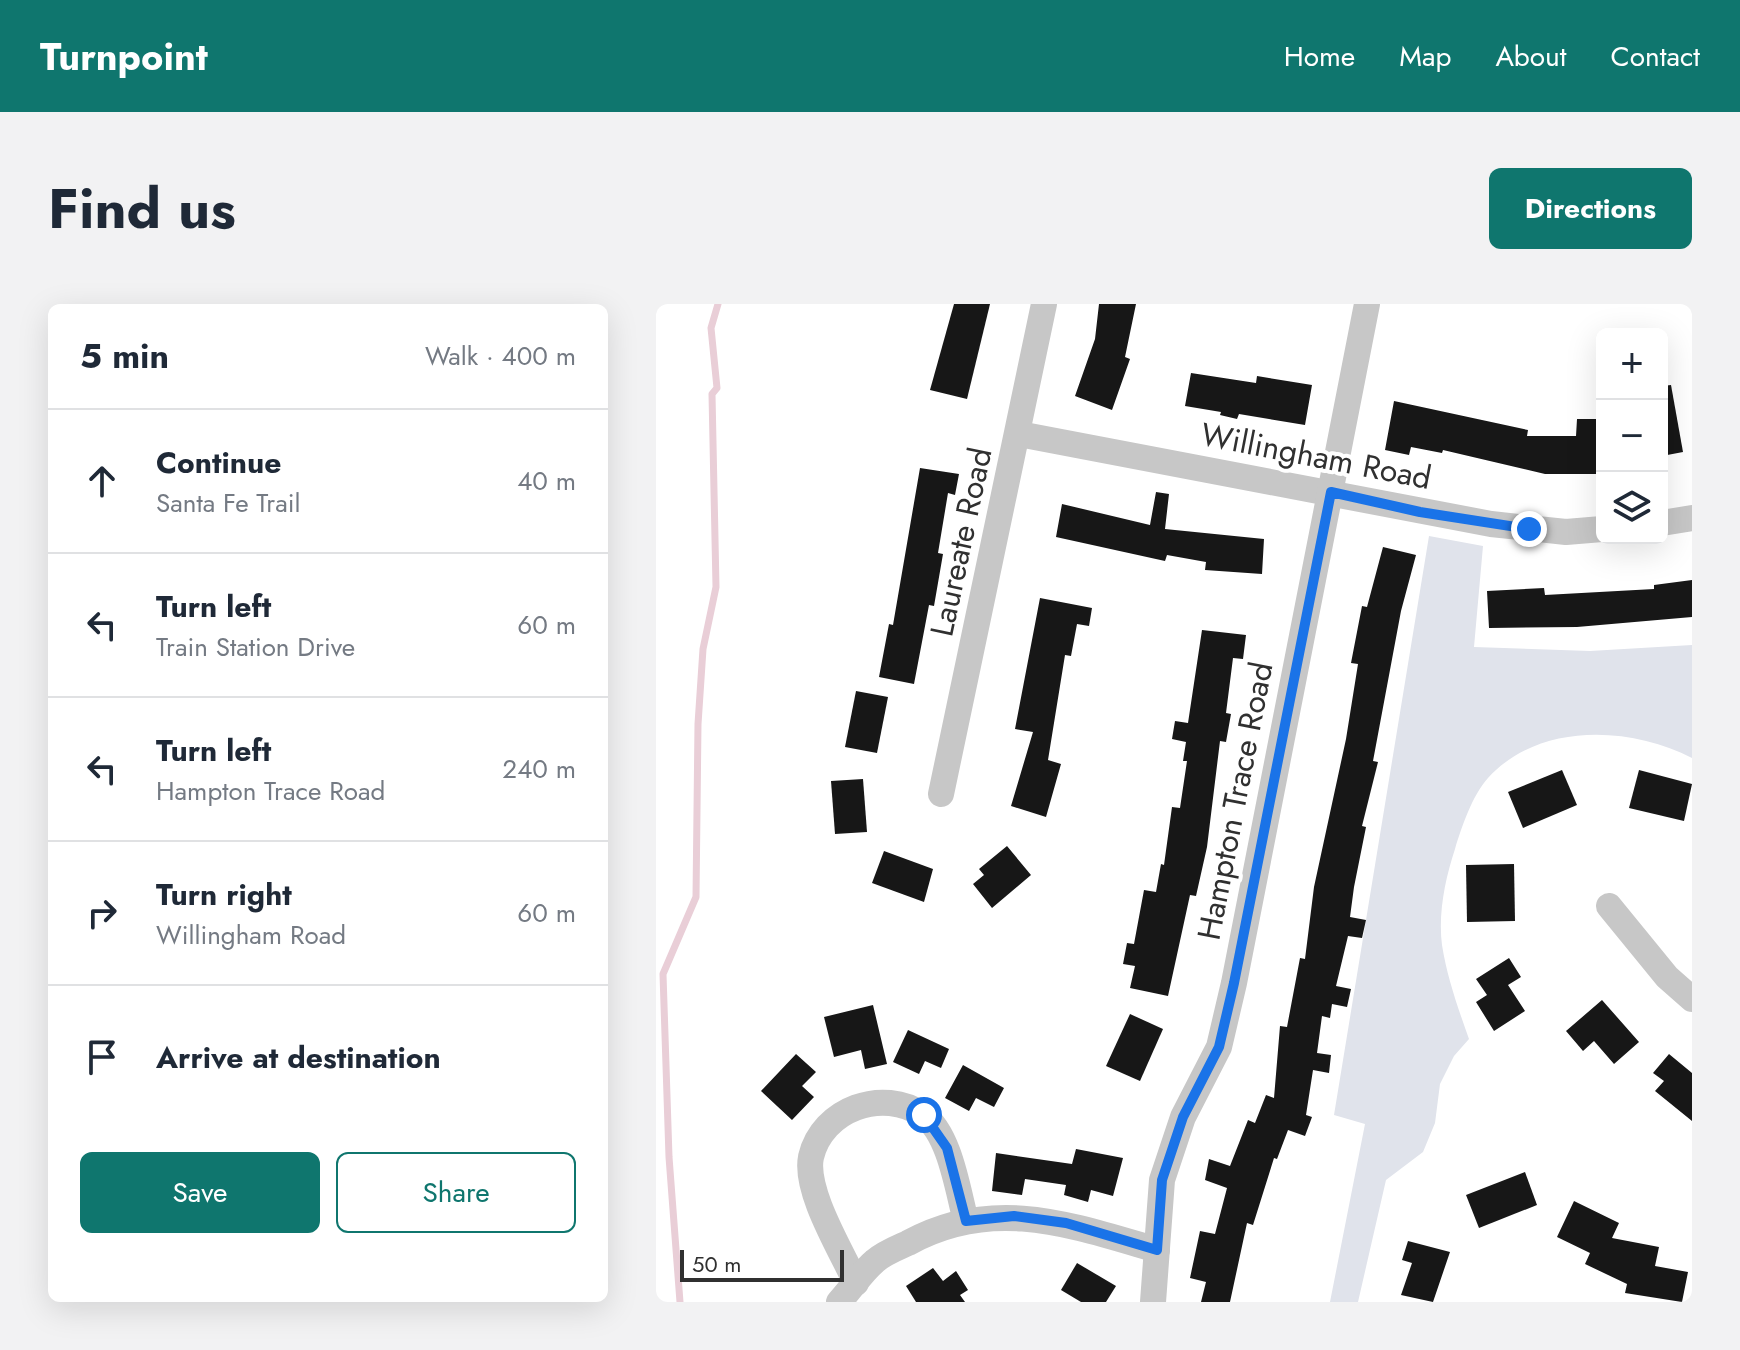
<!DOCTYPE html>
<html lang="en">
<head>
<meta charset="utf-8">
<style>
  :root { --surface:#fff; --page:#f2f2f3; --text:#1f2937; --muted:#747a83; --line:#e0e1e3; --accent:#0f766e }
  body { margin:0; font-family:Jost,sans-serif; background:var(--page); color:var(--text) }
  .controls { position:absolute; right:24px; top:24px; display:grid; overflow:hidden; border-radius:12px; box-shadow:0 8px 32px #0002 }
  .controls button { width:72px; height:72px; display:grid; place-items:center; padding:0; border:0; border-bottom:2px solid var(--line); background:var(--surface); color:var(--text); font:40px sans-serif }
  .scale { position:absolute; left:24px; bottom:20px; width:164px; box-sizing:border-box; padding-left:8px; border:4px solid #303030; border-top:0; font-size:22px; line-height:28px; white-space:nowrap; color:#303030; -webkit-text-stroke:6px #fff; paint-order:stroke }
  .stop { position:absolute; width:24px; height:24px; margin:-18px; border:6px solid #1a73e8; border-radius:50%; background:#fff }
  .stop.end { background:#1a73e8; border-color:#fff; box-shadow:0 2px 8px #0008 }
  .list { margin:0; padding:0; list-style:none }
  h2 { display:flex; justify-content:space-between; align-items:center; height:104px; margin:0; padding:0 32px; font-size:34px }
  h2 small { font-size:26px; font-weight:400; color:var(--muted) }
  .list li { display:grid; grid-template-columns:52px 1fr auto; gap:24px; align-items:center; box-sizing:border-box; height:144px; padding:0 32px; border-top:2px solid var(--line) }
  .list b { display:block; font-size:30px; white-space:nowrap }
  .list p { margin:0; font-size:26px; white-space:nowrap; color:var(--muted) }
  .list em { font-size:26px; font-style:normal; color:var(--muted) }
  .actions { display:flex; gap:16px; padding:24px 32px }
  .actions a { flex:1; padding:18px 0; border:2px solid var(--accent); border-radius:12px; text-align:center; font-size:28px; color:var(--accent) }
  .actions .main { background:var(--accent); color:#fff }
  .icon { flex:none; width:44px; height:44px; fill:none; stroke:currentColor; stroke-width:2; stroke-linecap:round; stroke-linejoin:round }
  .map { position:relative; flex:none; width:1036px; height:998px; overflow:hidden; border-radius:12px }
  header { display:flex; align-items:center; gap:48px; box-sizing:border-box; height:112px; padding:0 40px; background:var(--accent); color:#fff }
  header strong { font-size:38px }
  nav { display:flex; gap:44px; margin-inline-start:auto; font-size:28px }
  .intro { display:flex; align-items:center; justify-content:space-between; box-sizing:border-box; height:192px; padding:0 48px }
  h1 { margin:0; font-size:56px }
  .button { padding:20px 36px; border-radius:12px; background:var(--accent); color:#fff; font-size:28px; font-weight:700 }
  main { display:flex; gap:48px; padding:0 48px }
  aside { flex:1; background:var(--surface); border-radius:12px; box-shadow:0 8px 32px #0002 }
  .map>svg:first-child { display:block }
  .green { fill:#e0e3eb }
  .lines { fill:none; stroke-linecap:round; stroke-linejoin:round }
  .stream { stroke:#e9ced7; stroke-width:7 }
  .building { fill:#171717 }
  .minor { stroke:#c7c7c7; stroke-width:26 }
  .route { stroke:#1a73e8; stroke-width:10 }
  .labels { text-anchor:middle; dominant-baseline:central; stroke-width:8; stroke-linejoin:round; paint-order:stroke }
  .street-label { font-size:32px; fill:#303030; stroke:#fff }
</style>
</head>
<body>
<header>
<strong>Turnpoint</strong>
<nav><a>Home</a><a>Map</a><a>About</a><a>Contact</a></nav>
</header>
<div class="intro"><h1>Find us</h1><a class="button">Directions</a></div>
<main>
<aside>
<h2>5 min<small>Walk · 400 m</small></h2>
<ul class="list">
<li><svg class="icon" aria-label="ahead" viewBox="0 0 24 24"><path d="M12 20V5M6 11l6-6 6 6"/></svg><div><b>Continue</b><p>Santa Fe Trail</p></div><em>40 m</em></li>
<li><svg class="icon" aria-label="left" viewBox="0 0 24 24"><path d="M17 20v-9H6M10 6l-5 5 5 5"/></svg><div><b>Turn left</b><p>Train Station Drive</p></div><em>60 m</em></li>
<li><svg class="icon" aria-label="left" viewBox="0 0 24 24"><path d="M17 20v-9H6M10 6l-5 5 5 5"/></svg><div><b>Turn left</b><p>Hampton Trace Road</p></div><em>240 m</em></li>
<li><svg class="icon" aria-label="right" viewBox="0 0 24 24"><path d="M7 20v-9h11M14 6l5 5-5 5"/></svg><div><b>Turn right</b><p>Willingham Road</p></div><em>60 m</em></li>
<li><svg class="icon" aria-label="arrive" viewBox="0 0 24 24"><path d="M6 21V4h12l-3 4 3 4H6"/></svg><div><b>Arrive at destination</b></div></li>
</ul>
<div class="actions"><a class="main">Save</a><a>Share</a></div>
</aside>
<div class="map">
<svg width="1036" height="998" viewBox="0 0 1036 998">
  <rect width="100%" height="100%" fill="#fff"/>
  <path class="green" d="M773,232L827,242L818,343L934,347L1036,341V454C974,422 883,418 832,474C816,492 806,522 799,545C789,575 782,610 786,641C791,673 802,704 813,735L798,752L784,780L779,819L767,848L730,876L702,998H674L709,820L678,811Z"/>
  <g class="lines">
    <path class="stream" d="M24,998L13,853L7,670L40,593L42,420L47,345L60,283L56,90L61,84L55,24L62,0"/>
  </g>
  <g class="building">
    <path d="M298,0H334L311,95L274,86Z"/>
    <path d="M443,0H480L469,53L474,55L456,106L419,92L439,35Z"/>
    <path d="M535,69L600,79L601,72L656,81L649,121L583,110L581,115L564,111L565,108L529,102Z"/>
    <path d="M1015,81L1027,148L1006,152V82Z"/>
    <path d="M738,97L872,126L871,132H920L921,115H942L943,170H889L787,146L786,149L755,143L753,151L729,146Z"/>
    <path d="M264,164L303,170L299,191L292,189L282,249L287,250L278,302L273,301L258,380L223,373L233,320L237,321Z"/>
    <path d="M500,188L513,190L509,225L608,235L606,270L549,266L550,258L511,251L509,257L400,233L406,200L494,221Z"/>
    <path d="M727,243L760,251L745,307L717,457L722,458L706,522L710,523L698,583L694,613L710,616L706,634L692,632L680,682L695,685L691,703L676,700L674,714L666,712L661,749L675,751L673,769L657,766L650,811L656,813L649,832L632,826L621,855L618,854L597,921L591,919L574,998H545L550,978L534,974L544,927L559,930L571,884L549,876L553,855L574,862L592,816L599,819L610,791L618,794L624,722L631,723L644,654L649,655L658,583L690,435L702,360L695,359L706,302L711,303Z"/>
    <path d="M1036,276V313L921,323L833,324L831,287L888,284L889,291L998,285V281Z"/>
    <path d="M384,294L436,304L433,322L421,320L415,352L409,351L392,456L405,460L390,513L355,502L377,428L359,425Z"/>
    <path d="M546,326L590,331L587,355L577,354L570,409L575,410L570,438L564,437L551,543L540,592L534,591L512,692L474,684L479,662L467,660L471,639L478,640L488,586L500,588L505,560L508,561L516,503L524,504L531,457H527L530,438L516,435L519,417L532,419Z"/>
    <path d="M200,387L232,393L221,449L189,443Z"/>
    <path d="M906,466L921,501L867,524L852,488Z"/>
    <path d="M983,466L1036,480L1028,517L973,504Z"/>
    <path d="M207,475L211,528L179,530L175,477Z"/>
    <path d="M351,542L375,571L336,604L317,580L328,571L323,565Z"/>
    <path d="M228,547L277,565L268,598L216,579Z"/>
    <path d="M858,560L859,617L811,618L810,561Z"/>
    <path d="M853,654L865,673L852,681L869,707L838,727L820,698L831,691L820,675Z"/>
    <path d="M946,696L983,738L958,760L938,737L927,747L910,727Z"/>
    <path d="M217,701L231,760L209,765L205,746L178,753L168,713Z"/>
    <path d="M474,710L507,725L484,777L450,762Z"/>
    <path d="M252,726L293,745L285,764L269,757L263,770L237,758Z"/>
    <path d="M140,750L160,768L146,782L158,793L136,816L105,787Z"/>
    <path d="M1013,750L1036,769V817L999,787L1008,777L997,769Z"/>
    <path d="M307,761L348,784L338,803L320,794L313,807L289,794Z"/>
    <path d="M420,845L467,854L457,892L435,886L432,898L408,891L410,881L369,875L366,891L336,887L340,849L416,860Z"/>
    <path d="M869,868L881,901L823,924L810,891Z"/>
    <path d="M918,897L963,919L956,934L1003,943L999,962L1032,968L1026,998L969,989L971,980L929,960L934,949L901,933Z"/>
    <path d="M752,937L794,948L777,998L745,991L756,959L746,956Z"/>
    <path d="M421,959L460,982L450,998H425L405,986Z"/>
    <path d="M277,964L287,977L300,967L312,986L304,991L309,998H260L250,982Z"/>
  </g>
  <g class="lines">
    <g class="minor">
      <path d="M363,130L835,220L910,228L946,225"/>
      <path d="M1006,219L1036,214"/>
      <path d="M285,490L388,0"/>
      <path d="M953,602L1011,673L1036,695"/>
      <path d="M200,979C186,948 148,887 155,853C166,805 227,783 267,811C294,829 302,888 310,917"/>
      <path d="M183,998C195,985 206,968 219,957C228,949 241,944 252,939C337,892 415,921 501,946"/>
      <path d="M497,998L506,876L527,813L563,743L578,679L711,0"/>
    </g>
  </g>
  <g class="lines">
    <path class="route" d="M268,811L291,844L310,917L358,912L410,919L501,946L506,876L527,813L563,743L578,679L675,188L764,208L873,225"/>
  </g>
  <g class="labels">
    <g class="street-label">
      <text transform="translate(660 152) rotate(11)">Willingham Road</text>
      <text transform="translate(305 238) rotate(-78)">Laureate Road</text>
      <text transform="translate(579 497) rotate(-79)">Hampton Trace Road</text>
    </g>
  </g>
</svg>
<div class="controls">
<button>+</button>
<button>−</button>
<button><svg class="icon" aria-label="layers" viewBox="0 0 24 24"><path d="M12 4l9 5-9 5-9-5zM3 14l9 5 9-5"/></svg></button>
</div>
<div class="scale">50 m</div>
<div class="stop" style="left:268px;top:811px"></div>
<div class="stop end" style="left:873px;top:225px"></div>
</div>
</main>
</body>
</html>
